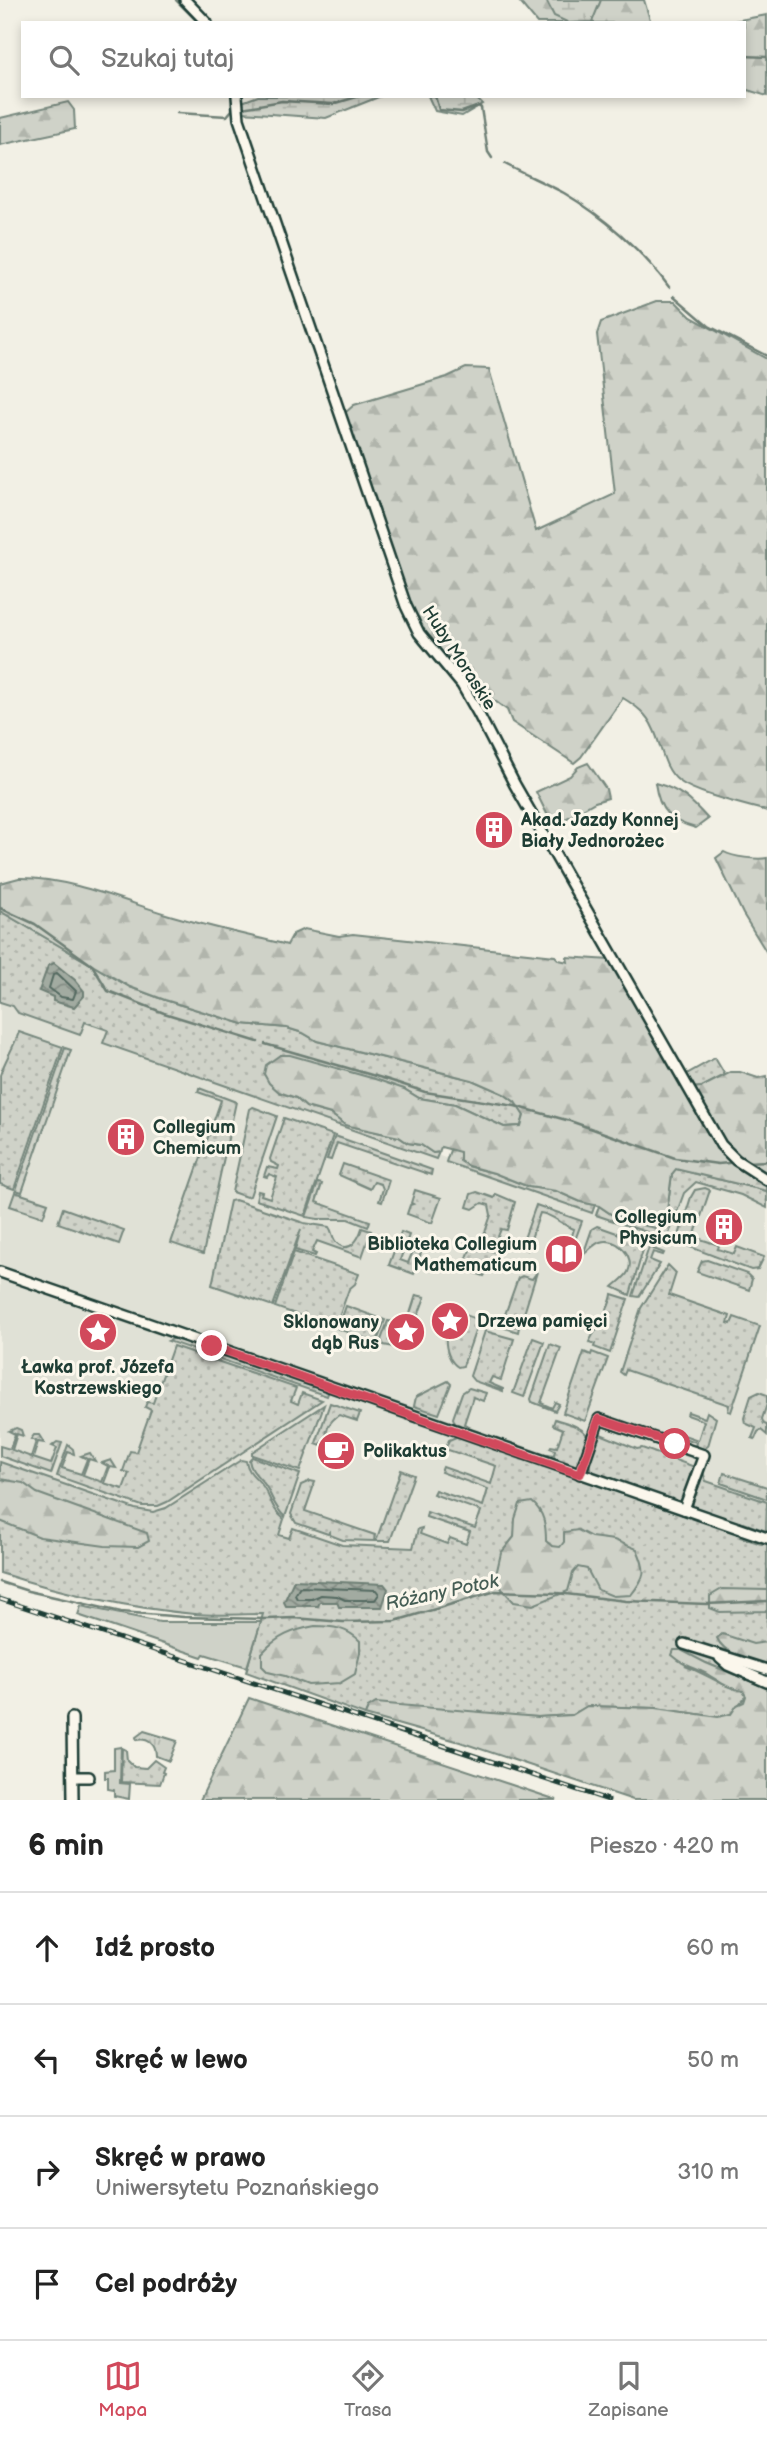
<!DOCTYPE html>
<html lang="pl">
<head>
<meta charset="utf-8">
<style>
  :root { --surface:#fff; --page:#f2f2f2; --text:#222; --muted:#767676; --line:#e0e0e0; --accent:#d1495b }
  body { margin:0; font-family:"Balsamiq Sans",sans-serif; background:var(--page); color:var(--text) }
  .stop { position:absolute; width:21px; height:21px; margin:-16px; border:5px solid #d1495b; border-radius:50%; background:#fff }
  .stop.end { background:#d1495b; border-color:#fff; box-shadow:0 2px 7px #0008 }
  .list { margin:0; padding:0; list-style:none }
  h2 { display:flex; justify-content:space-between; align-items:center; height:91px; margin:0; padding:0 28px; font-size:30px }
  h2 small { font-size:23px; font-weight:400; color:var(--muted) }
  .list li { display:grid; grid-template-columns:46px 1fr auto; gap:21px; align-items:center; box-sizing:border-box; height:112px; padding:0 28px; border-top:2px solid var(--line) }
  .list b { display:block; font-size:26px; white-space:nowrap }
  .list p { margin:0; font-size:23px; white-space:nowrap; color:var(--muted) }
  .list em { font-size:23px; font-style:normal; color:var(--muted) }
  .icon { flex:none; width:38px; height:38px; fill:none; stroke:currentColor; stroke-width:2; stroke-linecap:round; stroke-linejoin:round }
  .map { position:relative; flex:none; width:767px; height:1800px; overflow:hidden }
  .search { position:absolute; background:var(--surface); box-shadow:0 4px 10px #0003; left:21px; right:21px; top:21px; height:77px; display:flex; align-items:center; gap:18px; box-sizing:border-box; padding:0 24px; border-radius:0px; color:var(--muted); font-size:26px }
  .sheet { height:539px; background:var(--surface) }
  nav { display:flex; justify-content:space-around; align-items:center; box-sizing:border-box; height:98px; border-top:2px solid var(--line); background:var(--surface); font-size:19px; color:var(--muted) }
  nav a { display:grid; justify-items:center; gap:4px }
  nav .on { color:var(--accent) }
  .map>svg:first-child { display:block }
  .built { fill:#e0e1d6 }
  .grass { fill:url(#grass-dots); stroke:#77887e; stroke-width:2 }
  .forest { fill:url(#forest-firs); stroke:#77887e; stroke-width:2 }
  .wetland { fill:url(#wetland-marsh); stroke:#77887e; stroke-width:2 }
  .park { fill:url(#park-tufts); stroke:#77887e; stroke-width:2 }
  .garden { fill:#cfd2c8; stroke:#77887e; stroke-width:2 }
  .water { fill:url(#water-waves); stroke:#6e7f75; stroke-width:2 }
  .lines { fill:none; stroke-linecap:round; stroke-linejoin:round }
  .shore { stroke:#536960; stroke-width:2 }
  .stream { stroke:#6e7f75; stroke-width:2.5 }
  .minor-casing { stroke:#1f3d34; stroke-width:14 }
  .minor { stroke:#fbf7ec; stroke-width:9 }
  .rail-casing { stroke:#1f3d34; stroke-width:5 }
  .rail { stroke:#fbf7ec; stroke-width:2.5; stroke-dasharray:8; stroke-linecap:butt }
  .route { stroke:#d1495b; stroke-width:9 }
  .labels { text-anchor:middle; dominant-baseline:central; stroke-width:6; stroke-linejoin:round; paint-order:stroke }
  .street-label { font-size:18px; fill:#1f3d34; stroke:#fbf7ec }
  .poi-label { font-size:18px; font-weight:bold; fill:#1f3d34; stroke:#fbf7ec; text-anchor:start }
  .water-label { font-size:19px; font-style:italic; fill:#465e55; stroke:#fbf7ec }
</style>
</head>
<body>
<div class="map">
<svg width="767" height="1800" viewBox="0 0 767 1800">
  <defs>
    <pattern id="grass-dots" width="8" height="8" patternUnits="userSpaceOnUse" patternTransform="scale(1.75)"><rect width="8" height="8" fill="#cfd2c8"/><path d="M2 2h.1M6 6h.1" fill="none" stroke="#b1b5ac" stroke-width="1.8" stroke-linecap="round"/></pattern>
    <pattern id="forest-firs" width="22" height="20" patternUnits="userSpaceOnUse" patternTransform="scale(1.75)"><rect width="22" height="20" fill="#cfd2c8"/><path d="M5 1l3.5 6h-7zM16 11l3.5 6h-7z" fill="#b1b5ac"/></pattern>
    <pattern id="wetland-marsh" width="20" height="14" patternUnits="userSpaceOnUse" patternTransform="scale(1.75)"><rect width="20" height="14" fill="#cfd2c8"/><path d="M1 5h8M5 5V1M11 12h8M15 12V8" fill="none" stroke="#b1b5ac"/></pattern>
    <pattern id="park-tufts" width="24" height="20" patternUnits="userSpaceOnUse" patternTransform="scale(1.75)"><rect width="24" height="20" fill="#cfd2c8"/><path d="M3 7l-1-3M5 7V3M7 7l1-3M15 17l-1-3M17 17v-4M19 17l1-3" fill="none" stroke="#b1b5ac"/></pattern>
    <pattern id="water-waves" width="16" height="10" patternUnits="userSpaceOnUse" patternTransform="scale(1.75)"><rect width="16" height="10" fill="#a2aba1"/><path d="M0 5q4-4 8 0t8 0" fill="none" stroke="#838c84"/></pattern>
  </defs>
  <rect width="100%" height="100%" fill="#f2f0e5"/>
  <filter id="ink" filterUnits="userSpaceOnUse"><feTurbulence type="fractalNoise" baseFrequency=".0143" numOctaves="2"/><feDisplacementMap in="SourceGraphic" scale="14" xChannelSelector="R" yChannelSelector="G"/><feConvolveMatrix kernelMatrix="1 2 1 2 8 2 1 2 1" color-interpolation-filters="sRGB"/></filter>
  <g filter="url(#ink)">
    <path class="built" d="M0,924L280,1100L662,1234L685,1175L767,1194V1567L0,1561Z"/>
    <g class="grass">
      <path d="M0,911L130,987L165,1000L243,1024L287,1028L303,1033L317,1041L472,1080L504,1094L515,1102L524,1115L521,1126L504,1127L455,1104L419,1098L404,1089L279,1092L296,1098L306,1107L331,1114L346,1125L399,1137L408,1143L421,1145L433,1153L439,1152L436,1159L103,1043L108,1030L105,1029L85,1022L80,1035L18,1013L13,1006L0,1002Z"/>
      <path d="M19,1032L63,1047L14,1189L0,1184V1075C5,1060 13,1049 19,1032Z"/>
      <path d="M65,1048L71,1050L22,1192L16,1190Z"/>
      <path d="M715,1058L725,1075L702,1087L692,1088L685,1075Z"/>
      <path d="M199,1088L236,1102L203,1254L171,1243L221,1100L198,1092Z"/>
      <path d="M253,1107L277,1116L250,1196L246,1197L232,1192L250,1109Z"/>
      <path d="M284,1118L333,1135L305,1216L256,1200L258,1191L262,1192L261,1195L270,1198L277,1177L269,1174L267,1177L264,1176L267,1167L278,1169L279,1166L271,1162L270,1159Z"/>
      <path d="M335,1136L432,1170L431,1175L337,1143L331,1160L327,1159Z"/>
      <path d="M455,1149L460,1152L468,1166L494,1173L529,1187L556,1191L581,1202L595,1205L592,1213L446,1162L450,1150Z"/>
      <path d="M343,1164L389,1180L382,1202L379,1201L383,1189L381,1184L374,1182L370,1189L339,1175Z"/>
      <path d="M676,1169L767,1191V1208L741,1195L696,1182L684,1193L669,1234L661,1237L596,1215L599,1206L611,1214L665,1225L672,1174Z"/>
      <path d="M318,1183L322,1184L316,1202L370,1221L368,1227L348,1219H318L306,1217Z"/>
      <path d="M705,1188L710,1190L694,1237L719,1245L718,1249L734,1254L737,1247L764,1257L758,1269L751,1270L677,1242L691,1197L695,1190Z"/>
      <path d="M415,1190L441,1198L432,1223L407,1214L410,1205L413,1204L411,1203Z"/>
      <path d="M15,1192L48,1203L43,1217L10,1206Z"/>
      <path d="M477,1192L494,1198L496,1194L515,1202L507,1230L501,1229L497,1239L502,1242L499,1251L484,1246L486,1242L482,1241L491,1215L489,1205L482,1203L473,1209L467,1207L471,1194Z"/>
      <path d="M235,1200L304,1223L329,1227C333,1232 332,1239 337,1243C350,1255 359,1238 362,1228L371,1231L362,1257L317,1241L312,1252L316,1254L315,1256L295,1250L301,1229L273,1306L212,1285L230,1201Z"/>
      <path d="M536,1205L582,1221L575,1240L571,1239L574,1229C561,1225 553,1214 540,1213L527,1250L521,1247Z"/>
      <path d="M63,1208L124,1230L119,1244L58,1223Z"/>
      <path d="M597,1226L645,1243L630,1295L613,1287C617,1283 625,1278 628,1272C636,1256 616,1236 600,1242C594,1244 587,1252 583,1255L592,1229Z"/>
      <path d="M401,1232L409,1235L400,1260L408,1263L413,1251L421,1253L414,1274L389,1265Z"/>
      <path d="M471,1247L480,1250L482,1247L498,1253L484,1276L463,1269Z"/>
      <path d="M649,1247L664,1253L663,1255L653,1252L650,1260L660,1264L639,1297L633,1296Z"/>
      <path d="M294,1252L359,1274L355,1284L349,1289L335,1328L275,1307Z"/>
      <path d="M707,1260L747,1274L752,1279L749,1290L697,1272L702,1261Z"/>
      <path d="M668,1265L676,1273L669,1295L730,1316L728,1323L731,1324L734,1317L760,1326L731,1412L728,1411L729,1405L626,1370L624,1375L620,1372L641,1308Z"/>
      <path d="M537,1272L522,1320L513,1317L510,1324L519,1327L518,1332L505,1328L502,1323L518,1278L522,1276L532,1279Z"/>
      <path d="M612,1294L628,1299L610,1353L594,1347L595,1344L589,1342C596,1328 611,1307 612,1294Z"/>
      <path d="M416,1295L425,1297L408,1342L399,1348L384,1345L381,1340L388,1321C395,1323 401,1319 408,1320Z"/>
      <path d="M346,1306L385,1320L378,1339L373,1341L338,1329Z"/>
      <path d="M462,1314L474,1318L478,1323L463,1366L458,1367C442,1358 440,1318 462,1314Z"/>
      <path d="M485,1331L514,1339L501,1380L492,1377L489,1383L503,1389V1391L474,1381L470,1376Z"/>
      <path d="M177,1337L329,1390L327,1396L168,1341Z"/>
      <path d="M533,1338L544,1342L524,1397L513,1393Z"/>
      <path d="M550,1344L561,1348L541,1403L552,1408L555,1402L559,1404L555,1411L532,1402L531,1399Z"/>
      <path d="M173,1346L296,1388L291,1401L298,1404L302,1393L322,1400L167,1502L158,1506H142L57,1476L68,1445L73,1449L74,1454L68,1452L62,1468L81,1474L87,1459L81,1456L90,1453L95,1461L89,1459L83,1475L102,1482L108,1466L102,1463L111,1460L116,1468L110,1467L104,1483L123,1489L129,1473L123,1471L130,1451L136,1452L151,1410L145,1407L147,1402L153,1403Z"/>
      <path d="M584,1352L591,1355L592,1352L608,1358L585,1421L563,1413Z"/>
      <path d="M448,1381L451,1384L439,1414L414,1406L416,1397Z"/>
      <path d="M469,1388L486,1393L483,1401L473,1397L464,1424L469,1426L464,1428L456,1426L453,1418L462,1393Z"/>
      <path d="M759,1392L767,1395V1404L762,1419L764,1424L767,1425V1435L761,1430L758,1432L755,1439L752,1438L756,1428L745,1423L744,1418L751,1396Z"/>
      <path d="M330,1403L360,1413L357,1421L339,1415C328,1422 324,1432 328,1445L322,1442L321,1445L316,1443Z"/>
      <path d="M324,1405L300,1471L252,1455V1452Z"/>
      <path d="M688,1412L705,1418L707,1412L716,1418L708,1446L703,1450L695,1448L696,1442L680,1437L681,1434L698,1440L704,1421L687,1415Z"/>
      <path d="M555,1419C566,1423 583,1426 588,1437L577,1467C568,1467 551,1462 548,1454L554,1455L555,1450L550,1448L551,1446L557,1447L563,1429L553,1425Z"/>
      <path d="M16,1428L21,1430L23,1436L17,1434L12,1450L31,1457L36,1441L31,1439L34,1435H39L44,1443L38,1442L33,1458L51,1464L57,1448L52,1446L57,1442L62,1443L51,1474L0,1456V1446L10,1449L15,1434L9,1431Z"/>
      <path d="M598,1433L637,1449L642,1448L695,1467L683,1501L678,1503L591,1473L589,1462Z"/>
      <path d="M456,1435L740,1533V1537L762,1544L764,1541L767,1542V1688L706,1663L685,1666C705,1673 722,1687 743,1690L746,1696L731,1714L718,1717L656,1708L588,1706L572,1715L538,1717L368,1708L365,1715L246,1672L263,1614C240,1614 216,1616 194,1614C129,1608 62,1593 0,1573V1462L135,1509L153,1512L166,1508L241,1460L246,1461C248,1473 255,1476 262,1485C271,1497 271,1509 284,1519L279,1535L289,1538L293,1528L342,1545L413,1548L418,1529L422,1528L420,1534L447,1544L450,1538L466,1544L470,1532L426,1517L427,1512L475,1528L481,1511L433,1494L435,1490L483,1506L488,1489L441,1472L443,1467L491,1484L496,1466L445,1449L449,1440L456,1437Z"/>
      <path d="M252,1457L300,1474L285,1517C275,1508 273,1499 267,1488C261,1477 251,1474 249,1460Z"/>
      <path d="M702,1469L706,1481L767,1502L766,1531L744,1523L743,1526L694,1508L692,1501Z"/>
      <path d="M401,1470L414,1475L390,1541H376Z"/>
      <path d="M724,1473L767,1487V1499L721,1483Z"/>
      <path d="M310,1481L315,1482L305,1511L375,1535L374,1541L343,1540L330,1535V1532L328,1534L296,1523L291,1514L301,1485Z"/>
      <path d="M122,1748L126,1750L127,1760L134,1767L146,1768L154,1760L164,1767L162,1772L164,1773L160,1784L121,1782Z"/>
    </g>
    <g class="forest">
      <path d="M518,0H644L651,23H537Z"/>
      <path d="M767,15V96L744,89V23H723Z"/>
      <path d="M68,102L74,110L75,129L0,145V118Z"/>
      <path d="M657,301H675L691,317L767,359V811C746,805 696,794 679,781C663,769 662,746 653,728C647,714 636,706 623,698L581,757L574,763L512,722L507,710L469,682C466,652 439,662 425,640C421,635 421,625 419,618L407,609L343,422L346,412L354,405L447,377L466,368L489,369L536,531L615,494L597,334L601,322Z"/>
      <path d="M588,763L606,789L608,798L595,802L553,826L536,792L570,776L578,767Z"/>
      <path d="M655,783C681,790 690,799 708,819L696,828C669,821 659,811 655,783Z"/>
      <path d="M724,852C733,857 757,860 767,858V953L743,914L716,858Z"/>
      <path d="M19,878C66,877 121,900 166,914C206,926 247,935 287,945L293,934L304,929L339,936L353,934L555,956L559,960L568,962L567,957L610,960L646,1020L683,1089L702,1087L731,1072H740L758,1078L767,1076V1191L676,1169L672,1174L665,1225L661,1229L646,1226L611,1214L599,1206L581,1202L556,1191L529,1187L494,1173L468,1166L460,1161V1152L441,1147L439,1152L433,1153L421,1145L408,1143L399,1137L345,1125L331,1114L306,1107L296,1098L279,1092L269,1083L264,1074L266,1065L280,1055H290L375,1079L404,1089L419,1098L455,1104L504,1127L521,1126L524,1116L515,1102L504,1094L472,1080L317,1041L303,1033L287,1028L243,1024L165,1000L130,987L0,911V883Z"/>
      <path d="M0,1479L23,1483L37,1493L147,1533L149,1541L138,1547L105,1546L40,1537L0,1521Z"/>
      <path d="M532,1502C544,1512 546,1525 546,1541L552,1546L560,1547L564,1542V1532L578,1530L591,1537L614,1540L637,1549C647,1572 646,1576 631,1595L613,1596L598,1590L587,1569L578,1567L573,1573L568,1591L533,1605L514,1602L502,1589L496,1575L501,1553L514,1537L515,1519L520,1504Z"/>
      <path d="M722,1589L767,1590V1611L720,1612L710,1608V1596Z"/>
      <path d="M315,1626C333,1626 347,1628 360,1641V1653L355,1674L340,1683L308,1685L285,1676L268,1672L262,1666V1653C277,1636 293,1630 315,1626Z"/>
      <path d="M722,1634L753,1644L767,1642V1664C750,1660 724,1655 717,1638Z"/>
      <path d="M674,1650H681L706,1663L767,1688V1800H633L460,1742L365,1715L368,1708L376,1703L538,1717L572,1715L587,1706L656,1708L718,1717L731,1714L737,1705L744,1702L746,1696L743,1691C724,1687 722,1683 707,1674C691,1666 686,1667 672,1655Z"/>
      <path d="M249,1698L557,1800H200Z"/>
    </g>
    <g class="wetland">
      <path d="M546,0H601L592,22L569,23L554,16Z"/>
      <path d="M258,96H381L326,118L242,112V102Z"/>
      <path d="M428,96H474L482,104L462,116L435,111Z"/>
    </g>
    <path class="park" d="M144,1731L177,1741L169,1761L156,1756C156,1744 148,1738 137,1740L136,1737Z"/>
    <g class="garden">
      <path d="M81,1606L160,1622H261L247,1667L204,1654L202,1657L78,1615Z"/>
      <path d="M121,1747L120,1783L130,1784L129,1799L114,1796V1790L108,1789V1778H105V1771L114,1770V1748Z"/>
    </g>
    <g class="water">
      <path d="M54,963L75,980L84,991V996L74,1007L53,1001V997L39,991L48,966Z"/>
      <path d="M294,1580L384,1584L388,1589L382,1607H339L337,1602H320L318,1606H286L284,1602Z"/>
    </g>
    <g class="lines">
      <g class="shore">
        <path d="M57,973L76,991L73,999L61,997L49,988L53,975Z"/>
        <path d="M300,1587L376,1590L379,1594L375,1600H345L337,1596L321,1595L312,1599H297L295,1595Z"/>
      </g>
      <g class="stream">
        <path d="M176,0L199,23"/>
        <path d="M744,56L767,57"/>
        <path d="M435,96L439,110L462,112L479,106L481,108L488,152L492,158"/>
        <path d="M242,108L282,101L333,104L360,96"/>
        <path d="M177,113L227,116L232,110V96"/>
        <path d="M505,164C524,174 545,183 564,193C603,216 642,250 669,287"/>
        <path d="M674,296L709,326L767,356"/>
        <path d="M0,908L35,924L92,965L108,991L164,1013L258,1042"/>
        <path d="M265,1044L389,1080L425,1092L515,1106L570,1121L675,1158L718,1164L729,1163"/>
        <path d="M747,1162L767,1161"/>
        <path d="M0,1582L28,1591L121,1612L184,1617L267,1619L294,1618L343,1622L395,1621L496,1591L557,1593L626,1601L707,1604L767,1601"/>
      </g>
      <g class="minor-casing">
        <g id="minor">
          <path d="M185,0L207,23"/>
          <path d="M237,96L239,119L406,606L419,633L462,685L478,713L515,785L721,1145L736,1160L767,1180"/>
          <path d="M0,1272L767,1538"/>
          <path d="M580,1474L599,1419L704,1455L684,1509"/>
          <path d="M684,1644L767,1670"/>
          <path d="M720,1658L728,1665L767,1682"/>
          <path d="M72,1718L73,1800"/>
          <path d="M73,1777H89"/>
        </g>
      </g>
      <use href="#minor" class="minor"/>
      <g class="rail-casing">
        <path id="rail" d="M0,1599L608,1800"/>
      </g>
      <use href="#rail" class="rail"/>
    </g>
  </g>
  <g class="lines" filter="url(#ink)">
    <path class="route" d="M212,1346L580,1474L599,1419L675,1444"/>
  </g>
  <defs>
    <g id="building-disc" transform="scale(2.0125)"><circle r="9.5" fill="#d1495b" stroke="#fbf7ec"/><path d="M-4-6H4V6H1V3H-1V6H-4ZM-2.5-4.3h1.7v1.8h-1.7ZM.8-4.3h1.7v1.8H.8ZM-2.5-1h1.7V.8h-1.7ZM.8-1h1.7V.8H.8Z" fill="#fff"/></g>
    <g id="library-disc" transform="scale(2.0125)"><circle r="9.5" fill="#d1495b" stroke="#fbf7ec"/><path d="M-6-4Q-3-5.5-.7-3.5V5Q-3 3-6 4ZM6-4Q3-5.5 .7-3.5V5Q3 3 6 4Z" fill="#fff"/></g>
    <g id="sight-disc" transform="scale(2.0125)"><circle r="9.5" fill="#d1495b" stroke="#fbf7ec"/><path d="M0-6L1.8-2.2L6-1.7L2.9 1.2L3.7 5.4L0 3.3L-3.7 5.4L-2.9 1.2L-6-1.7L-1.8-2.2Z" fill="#fff"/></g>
    <g id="cafe-disc" transform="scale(2.0125)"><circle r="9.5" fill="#d1495b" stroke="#fbf7ec"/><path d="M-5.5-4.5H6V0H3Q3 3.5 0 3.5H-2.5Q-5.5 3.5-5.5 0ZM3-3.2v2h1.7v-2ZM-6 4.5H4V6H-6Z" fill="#fff"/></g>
  </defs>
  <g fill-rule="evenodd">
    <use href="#building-disc" x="494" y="830"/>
    <use href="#building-disc" x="126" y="1137"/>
    <use href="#building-disc" x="724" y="1227"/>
    <use href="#library-disc" x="564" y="1254"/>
    <use href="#sight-disc" x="450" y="1321"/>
    <use href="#sight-disc" x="98" y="1332"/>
    <use href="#sight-disc" x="406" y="1332"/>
    <use href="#cafe-disc" x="336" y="1451"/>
  </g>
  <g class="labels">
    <g class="street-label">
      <text transform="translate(459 658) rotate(57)">Huby Moraskie</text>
    </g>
    <g class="poi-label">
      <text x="521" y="820">Akad. Jazdy Konnej<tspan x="521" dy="21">Biały Jednorożec</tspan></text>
      <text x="153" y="1127">Collegium<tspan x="153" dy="21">Chemicum</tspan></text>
      <text x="697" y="1217" text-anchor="end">Collegium<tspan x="697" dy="21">Physicum</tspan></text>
      <text x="537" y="1244" text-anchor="end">Biblioteka Collegium<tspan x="537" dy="21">Mathematicum</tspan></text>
      <text x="477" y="1321">Drzewa pamięci</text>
      <text x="379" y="1322" text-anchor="end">Sklonowany<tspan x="379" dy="21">dąb Rus</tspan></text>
      <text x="98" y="1367" text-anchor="middle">Ławka prof. Józefa<tspan x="98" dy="21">Kostrzewskiego</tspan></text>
      <text x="363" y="1451">Polikaktus</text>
    </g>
    <g class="water-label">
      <text transform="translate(442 1593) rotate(-12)">Różany Potok</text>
    </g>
  </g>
</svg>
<div class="stop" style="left:675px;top:1444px"></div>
<div class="stop end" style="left:212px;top:1346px"></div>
<div class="search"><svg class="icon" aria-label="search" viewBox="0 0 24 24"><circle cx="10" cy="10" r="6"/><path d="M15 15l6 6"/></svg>Szukaj tutaj</div>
</div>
<section class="sheet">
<h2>6 min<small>Pieszo · 420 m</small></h2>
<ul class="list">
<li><svg class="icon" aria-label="ahead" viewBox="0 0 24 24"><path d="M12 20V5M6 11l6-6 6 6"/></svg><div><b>Idź prosto</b></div><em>60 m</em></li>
<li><svg class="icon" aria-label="left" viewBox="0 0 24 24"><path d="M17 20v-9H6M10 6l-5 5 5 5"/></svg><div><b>Skręć w lewo</b></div><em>50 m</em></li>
<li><svg class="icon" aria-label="right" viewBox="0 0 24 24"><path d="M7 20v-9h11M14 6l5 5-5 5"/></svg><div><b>Skręć w prawo</b><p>Uniwersytetu Poznańskiego</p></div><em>310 m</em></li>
<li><svg class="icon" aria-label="arrive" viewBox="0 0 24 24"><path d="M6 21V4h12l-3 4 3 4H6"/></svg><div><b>Cel podróży</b></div></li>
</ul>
</section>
<nav>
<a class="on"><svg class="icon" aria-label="map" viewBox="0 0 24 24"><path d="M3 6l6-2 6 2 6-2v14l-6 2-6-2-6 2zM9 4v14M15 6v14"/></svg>Mapa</a>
<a><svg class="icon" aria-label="directions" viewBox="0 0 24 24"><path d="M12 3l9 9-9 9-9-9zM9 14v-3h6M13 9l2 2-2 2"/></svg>Trasa</a>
<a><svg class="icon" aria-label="saved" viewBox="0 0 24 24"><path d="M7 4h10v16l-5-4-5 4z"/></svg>Zapisane</a>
</nav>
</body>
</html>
